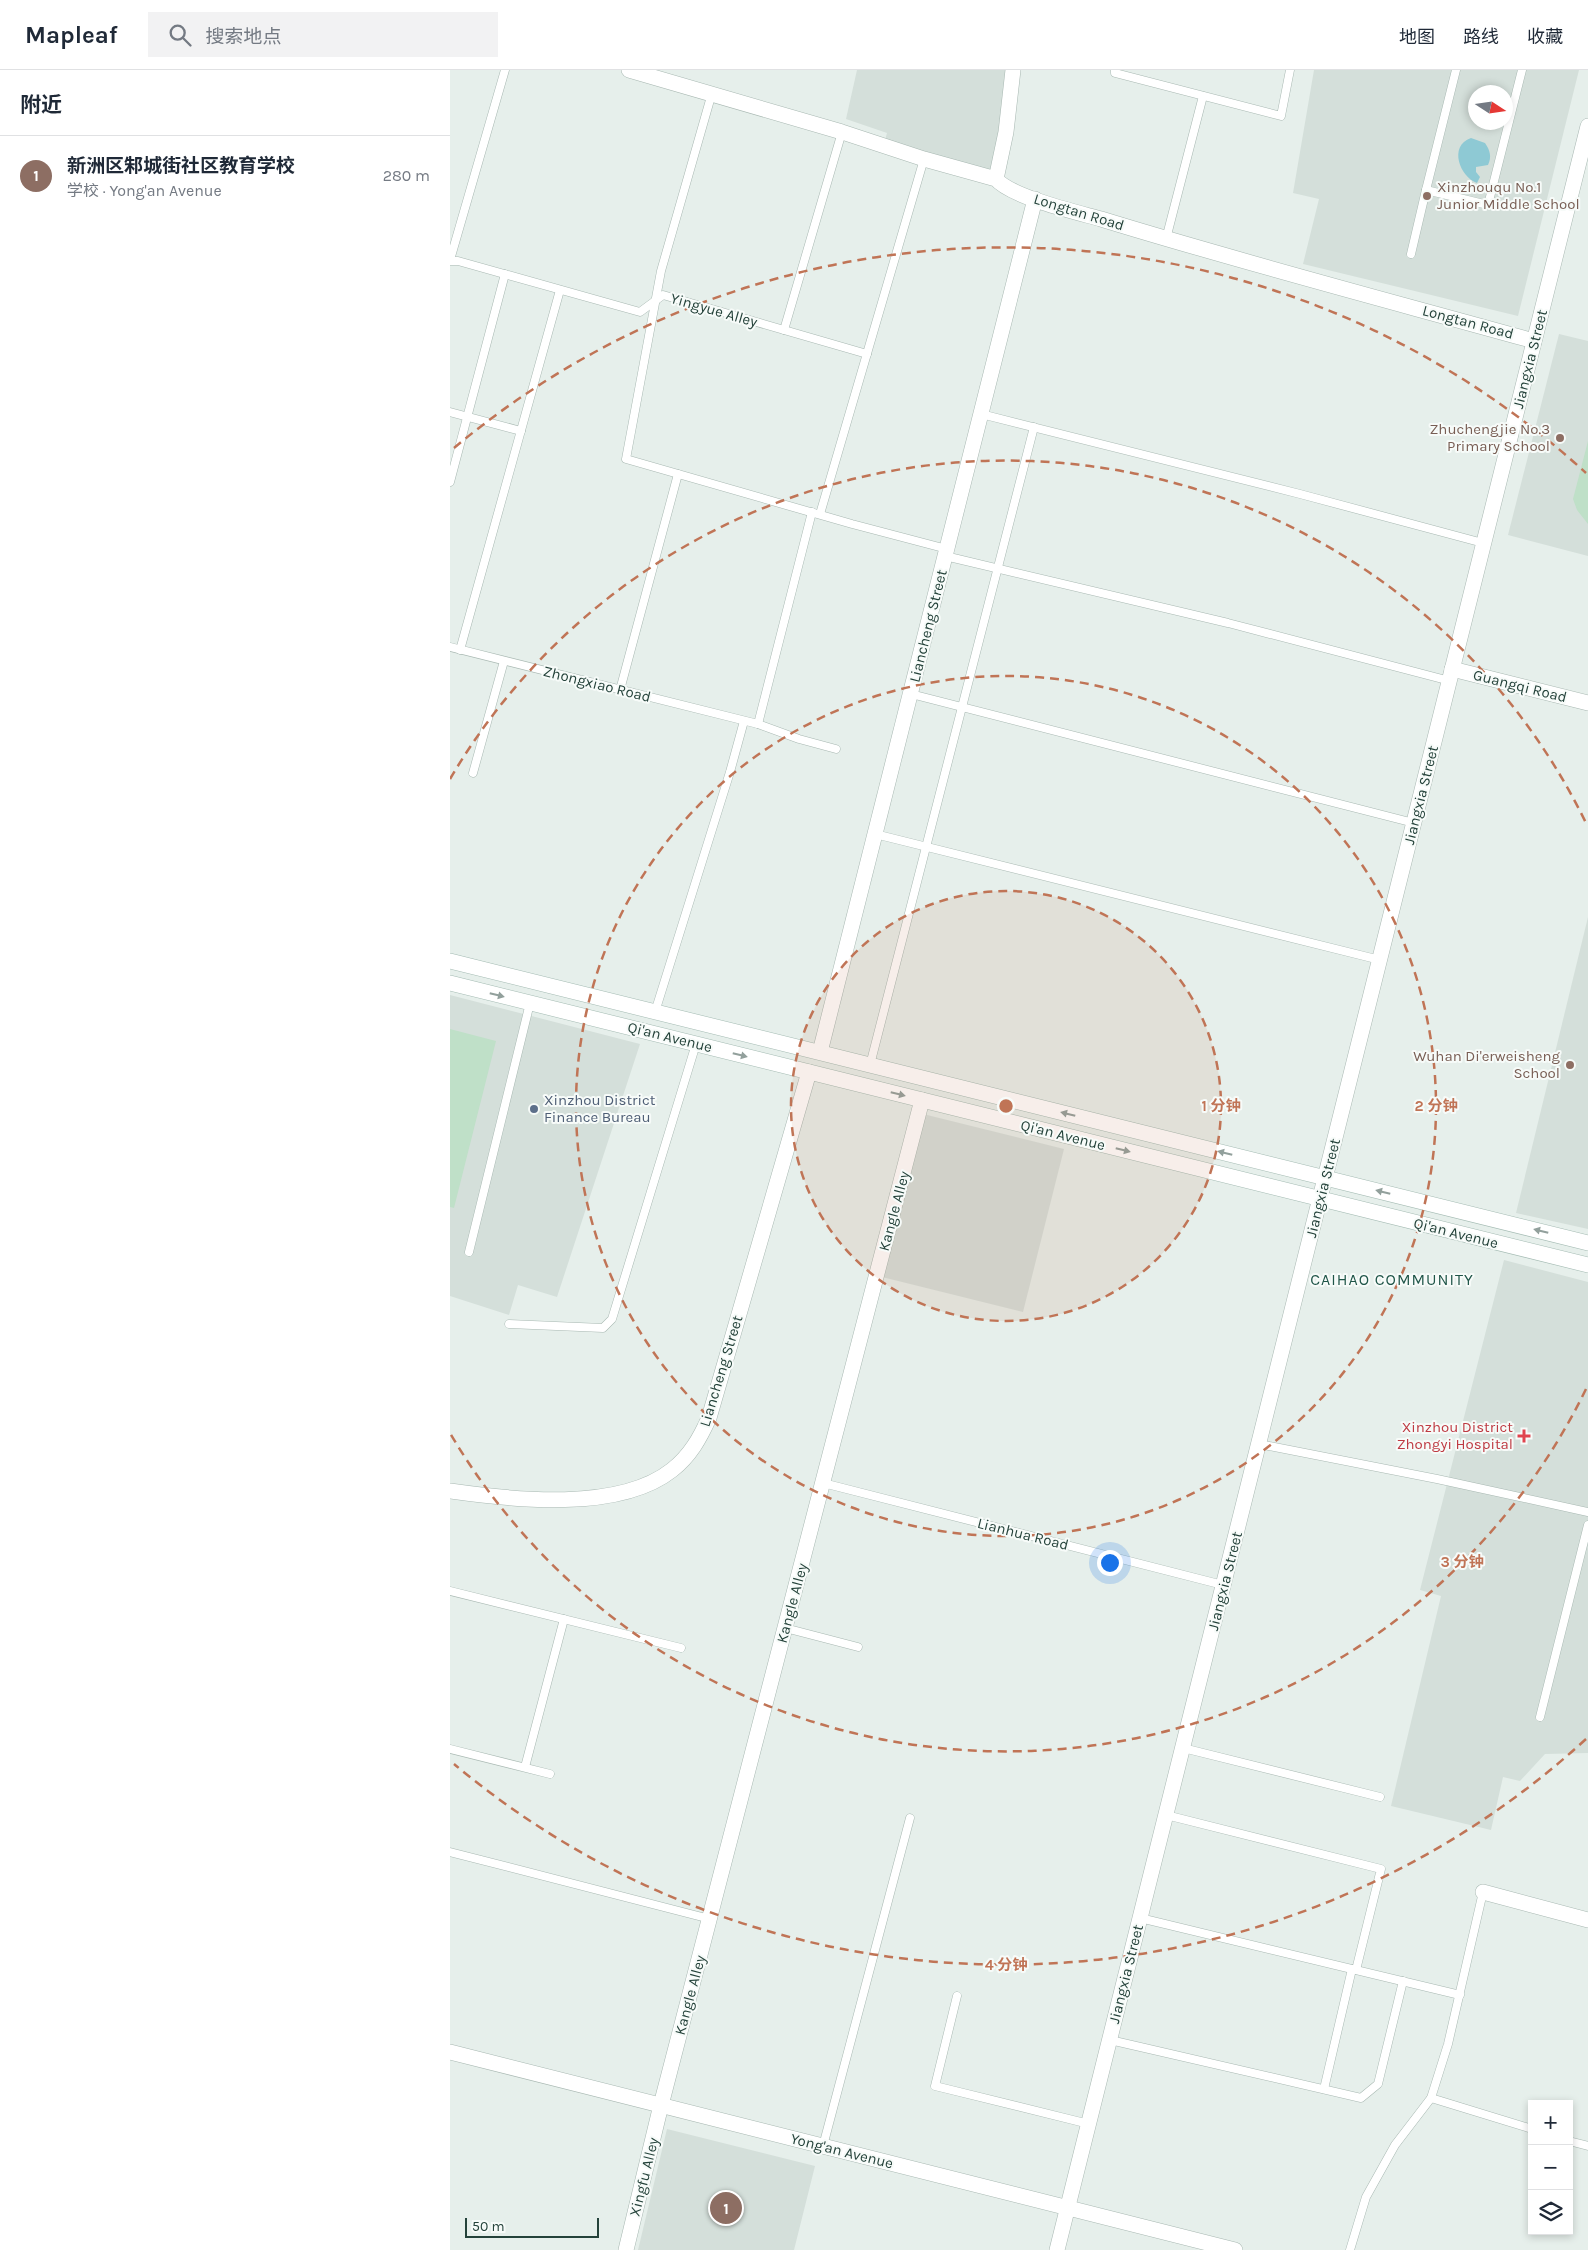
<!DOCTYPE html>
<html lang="zh">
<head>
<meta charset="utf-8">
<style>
  :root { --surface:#fff; --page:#f2f2f3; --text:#1f2937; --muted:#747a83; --line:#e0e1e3; --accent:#b45309 }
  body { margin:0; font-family:Karla,"Noto Sans SC",sans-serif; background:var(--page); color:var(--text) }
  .controls { position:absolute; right:15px; bottom:15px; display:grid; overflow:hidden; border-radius:0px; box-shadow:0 2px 8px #0003 }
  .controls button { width:45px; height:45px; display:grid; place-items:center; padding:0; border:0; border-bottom:1px solid var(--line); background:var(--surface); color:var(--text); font:25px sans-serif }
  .compass { position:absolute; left:1018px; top:15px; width:45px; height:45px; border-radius:50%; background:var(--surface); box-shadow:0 2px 8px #0003; rotate:102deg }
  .scale { position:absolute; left:15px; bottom:12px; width:134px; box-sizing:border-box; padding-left:5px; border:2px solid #24423a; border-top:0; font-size:14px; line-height:18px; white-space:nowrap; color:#24423a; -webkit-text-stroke:4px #f7fbf9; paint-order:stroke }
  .you { position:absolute; left:659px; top:1492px; width:18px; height:18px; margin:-12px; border:4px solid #fff; border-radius:50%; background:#1a73e8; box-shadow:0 0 0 8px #1a73e833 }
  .badge { display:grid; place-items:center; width:32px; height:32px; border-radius:50%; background:var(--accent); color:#fff; font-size:16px; font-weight:700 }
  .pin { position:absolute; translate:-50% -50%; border:2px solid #fff; box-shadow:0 1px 5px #0006 }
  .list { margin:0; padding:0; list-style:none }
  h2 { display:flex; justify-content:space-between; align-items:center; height:65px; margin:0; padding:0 20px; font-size:21px }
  h2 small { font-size:16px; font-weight:400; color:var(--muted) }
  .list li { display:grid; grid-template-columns:32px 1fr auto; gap:15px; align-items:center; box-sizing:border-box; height:80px; padding:0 20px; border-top:1px solid var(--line) }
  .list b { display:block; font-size:19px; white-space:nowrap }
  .list p { margin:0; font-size:16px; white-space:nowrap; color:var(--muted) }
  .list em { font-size:16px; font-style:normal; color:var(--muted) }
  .icon { flex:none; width:28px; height:28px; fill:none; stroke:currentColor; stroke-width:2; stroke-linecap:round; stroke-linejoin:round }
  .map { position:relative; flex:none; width:1138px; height:2180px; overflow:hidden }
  header { display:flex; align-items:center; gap:30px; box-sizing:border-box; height:70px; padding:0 25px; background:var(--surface); border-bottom:1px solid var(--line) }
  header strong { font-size:24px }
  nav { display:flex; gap:28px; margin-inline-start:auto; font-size:18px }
  .search { width:350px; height:45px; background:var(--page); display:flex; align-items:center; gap:12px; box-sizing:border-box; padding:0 18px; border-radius:0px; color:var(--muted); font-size:19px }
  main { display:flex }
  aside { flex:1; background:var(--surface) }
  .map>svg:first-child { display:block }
  .built { fill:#d4dfda; fill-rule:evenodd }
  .green { fill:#bfe0c8 }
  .water { fill:#8ec9d4 }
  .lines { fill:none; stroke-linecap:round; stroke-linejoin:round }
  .service-casing { stroke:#a8b8b2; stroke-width:9 }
  .minor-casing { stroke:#a8b8b2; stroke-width:16 }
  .tertiary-casing { stroke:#a8b8b2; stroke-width:16 }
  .secondary-casing { stroke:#a4bbb3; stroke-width:16 }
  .service { stroke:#fff; stroke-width:8 }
  .minor { stroke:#fff; stroke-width:15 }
  .tertiary { stroke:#fff; stroke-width:15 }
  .secondary { stroke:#fff; stroke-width:15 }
  .oneway { fill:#92a09c }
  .ring { fill:none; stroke:#c07456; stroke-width:2.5; stroke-dasharray:9 6 }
  .education-dot { fill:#8d6e63; stroke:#f7fbf9; stroke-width:2 }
  .service-dot { fill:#5c6f8a; stroke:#f7fbf9; stroke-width:2 }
  .health-dot { fill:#e0444e; stroke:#f7fbf9; stroke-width:2 }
  .labels { text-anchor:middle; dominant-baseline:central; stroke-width:4; stroke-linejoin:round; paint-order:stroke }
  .education-label { font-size:15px; fill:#785e54; stroke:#f7fbf9; text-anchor:end }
  .street-label { font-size:15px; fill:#24423a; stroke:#f7fbf9 }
  .service-label { font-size:15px; fill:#4e5e75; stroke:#f7fbf9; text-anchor:start }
  .health-label { font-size:15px; fill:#be3a42; stroke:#f7fbf9; text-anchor:end }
  .neighbourhood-label { font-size:16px; letter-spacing:1px; fill:#1f5548; stroke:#f7fbf9 }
  .centre { fill:#c07456; stroke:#f7fbf9; stroke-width:2.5 }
  .ring-label { font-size:15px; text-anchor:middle; font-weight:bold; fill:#c07456; stroke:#f7fbf9; stroke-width:4; stroke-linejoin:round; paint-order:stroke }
</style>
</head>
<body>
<header>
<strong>Mapleaf</strong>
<div class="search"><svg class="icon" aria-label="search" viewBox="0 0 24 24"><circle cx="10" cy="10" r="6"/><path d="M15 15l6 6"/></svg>搜索地点</div>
<nav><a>地图</a><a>路线</a><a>收藏</a></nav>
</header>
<main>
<aside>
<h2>附近<small></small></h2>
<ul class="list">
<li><span class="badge" style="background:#8d6e63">1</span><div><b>新洲区邾城街社区教育学校</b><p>学校 · Yong'an Avenue</p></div><em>280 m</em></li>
</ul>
</aside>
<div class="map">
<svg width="1138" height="2180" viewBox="0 0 1138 2180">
  <rect width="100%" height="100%" fill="#e6efeb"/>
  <g class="built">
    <path d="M407,0H556L547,73L542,101L434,74L437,63L396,49Z"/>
    <path d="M864,0H1129L1068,246L853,194L869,129L843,123ZM1026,22H1056V52H1026Z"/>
    <path d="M1109,264L1138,271V486L1058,465Z"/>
    <path d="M1138,847V1159L1066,1143Z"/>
    <path d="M0,925L190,974L107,1227L68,1215L59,1245L0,1226Z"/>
    <path d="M473,1044L614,1079L573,1242L432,1207Z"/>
    <path d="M1054,1190L1138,1212V1683L1095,1684L1070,1711L1053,1707L1041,1760L941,1736L991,1526L970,1520Z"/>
    <path d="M217,2059L365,2096L344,2180H188Z"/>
  </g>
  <g class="green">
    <path d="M1138,371V454L1127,440L1123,429Z"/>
    <path d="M0,959L46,971L4,1138L0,1137Z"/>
  </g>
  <path class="water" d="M1021,68L1035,73C1040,80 1042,87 1038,95L1026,97V102L1030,107L1027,113C1010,107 998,76 1021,68Z"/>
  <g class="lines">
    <g class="service-casing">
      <g id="service">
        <path d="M665,0V3L831,46L840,0"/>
        <path d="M1006,0L976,120L1038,135L1072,0"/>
        <path d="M262,23L211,201L176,389L402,454L497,479"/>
        <path d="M716,169L753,26"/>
        <path d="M961,184L976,120"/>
        <path d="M0,190L55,0"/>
        <path d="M0,191H8L190,242L213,225L417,284"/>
        <path d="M334,260L392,62"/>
        <path d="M0,342L71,361"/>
        <path d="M531,344L850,424L1033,473"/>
        <path d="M0,412L55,204"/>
        <path d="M370,444L474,89"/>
        <path d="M495,486L778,553L1000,611"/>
        <path d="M0,577L308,654L349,669L386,679"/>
        <path d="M10,580L110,220"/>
        <path d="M170,620L228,404"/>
        <path d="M461,624L964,753"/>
        <path d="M308,654L362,442"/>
        <path d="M23,703L54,591"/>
        <path d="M425,764L930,890"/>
        <path d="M205,942L280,702L294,651"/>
        <path d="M420,995L584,357"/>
        <path d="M19,1182L80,933"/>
        <path d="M59,1254L153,1258L162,1249L246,974"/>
        <path d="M809,1374L987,1409L1138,1442"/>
        <path d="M373,1413L773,1515"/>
        <path d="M0,1521L231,1578"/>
        <path d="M335,1558L408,1577"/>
        <path d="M1090,1647L1138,1455"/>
        <path d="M733,1678L930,1727"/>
        <path d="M0,1679L100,1704"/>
        <path d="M75,1697L114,1549"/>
        <path d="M716,1745L931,1799L906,1900"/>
        <path d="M0,1782L260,1849"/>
        <path d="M690,1848L1010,1925"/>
        <path d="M507,1926L485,2016L639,2054"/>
        <path d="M660,1970L911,2028L928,2014L953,1911"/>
        <path d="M874,2019L902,1899"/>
        <path d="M981,2028L1082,2059"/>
        <path d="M1119,2071L1138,2076"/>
        <path d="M373,2076L460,1748"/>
        <path d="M900,2180L916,2127L945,2075L981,2028L998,1974L1033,1822"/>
      </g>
    </g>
    <g class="minor-casing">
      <g id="minor">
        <path d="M179,0L392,62L474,89L546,109C561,127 626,142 651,149C794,193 940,231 1084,271"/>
        <path d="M546,109L556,62L563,0"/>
        <path d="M1002,599L1138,633"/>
        <path d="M370,982L585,129"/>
        <path d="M0,1421C63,1430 169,1442 222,1400C240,1386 250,1368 259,1348L359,1002"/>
        <path d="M1033,1822L1138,1850"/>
        <path d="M176,2180L211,2035L472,1030"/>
      </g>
    </g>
    <g class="tertiary-casing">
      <g id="tertiary">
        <path d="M0,1982L785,2180"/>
        <path d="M607,2180L1138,56"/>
      </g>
    </g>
    <g class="secondary-casing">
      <g id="secondary">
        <path d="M0,891L1138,1173"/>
        <path d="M0,913L1138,1195"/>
      </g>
    </g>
    <use href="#service" class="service"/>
    <use href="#minor" class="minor"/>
    <use href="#tertiary" class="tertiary"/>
    <use href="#secondary" class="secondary"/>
  </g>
  <defs><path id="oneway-solid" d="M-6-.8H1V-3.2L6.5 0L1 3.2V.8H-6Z" transform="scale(1.25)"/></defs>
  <g class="oneway">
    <use href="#oneway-solid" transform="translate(47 925) rotate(14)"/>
    <use href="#oneway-solid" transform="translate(290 985) rotate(14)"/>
    <use href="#oneway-solid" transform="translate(448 1024) rotate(14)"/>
    <use href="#oneway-solid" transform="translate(618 1044) rotate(-166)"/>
    <use href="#oneway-solid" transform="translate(673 1080) rotate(14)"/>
    <use href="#oneway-solid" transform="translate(775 1083) rotate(-166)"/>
    <use href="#oneway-solid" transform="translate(933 1122) rotate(-166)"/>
    <use href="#oneway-solid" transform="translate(1091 1161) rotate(-166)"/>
  </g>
  <circle cx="556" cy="1036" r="215" fill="#c07456" fill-opacity=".12"/>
  <g class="ring">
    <circle cx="556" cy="1036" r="215"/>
    <circle cx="556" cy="1036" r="430"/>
    <path d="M1136 1319A645 645 0 0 1 0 1363M0 709A645 645 0 0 1 1136 753"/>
    <path d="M1136 1669A859 859 0 0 1 4 1694M4 378A859 859 0 0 1 1136 403"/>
  </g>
  <g class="education-dot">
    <circle cx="977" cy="126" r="5"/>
    <circle cx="1110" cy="368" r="5"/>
    <circle cx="1120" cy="995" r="5"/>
  </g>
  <circle class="service-dot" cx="84" cy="1039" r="5"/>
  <path class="health-dot" d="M1071.5 1358.5h5v5h5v5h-5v5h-5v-5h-5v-5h5z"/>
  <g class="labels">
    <g class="education-label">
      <text x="987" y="117" text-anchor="start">Xinzhouqu No.1<tspan x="987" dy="17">Junior Middle School</tspan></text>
      <text x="1100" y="359">Zhuchengjie No.3<tspan x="1100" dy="17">Primary School</tspan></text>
      <text x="1110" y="986">Wuhan Di'erweisheng<tspan x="1110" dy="17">School</tspan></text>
    </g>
    <g class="street-label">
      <text transform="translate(629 142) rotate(17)">Longtan Road</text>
      <text transform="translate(264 240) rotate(16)">Yingyue Alley</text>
      <text transform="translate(1018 252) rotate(15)">Longtan Road</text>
      <text transform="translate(1080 289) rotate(-76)">Jiangxia Street</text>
      <text transform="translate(478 556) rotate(-76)">Liancheng Street</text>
      <text transform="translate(147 614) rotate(14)">Zhongxiao Road</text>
      <text transform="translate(1070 616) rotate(14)">Guangqi Road</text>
      <text transform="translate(971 725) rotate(-76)">Jiangxia Street</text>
      <text transform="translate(220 967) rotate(14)">Qi'an Avenue</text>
      <text transform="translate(613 1065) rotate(14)">Qi'an Avenue</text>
      <text transform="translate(873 1118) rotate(-76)">Jiangxia Street</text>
      <text transform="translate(444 1141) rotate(-75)">Kangle Alley</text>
      <text transform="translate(1006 1163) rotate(14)">Qi'an Avenue</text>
      <text transform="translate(271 1301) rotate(-73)">Liancheng Street</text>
      <text transform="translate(573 1464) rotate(14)">Lianhua Road</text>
      <text transform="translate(775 1511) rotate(-76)">Jiangxia Street</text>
      <text transform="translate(342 1533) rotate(-75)">Kangle Alley</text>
      <text transform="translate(676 1904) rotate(-76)">Jiangxia Street</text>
      <text transform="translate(240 1925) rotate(-75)">Kangle Alley</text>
      <text transform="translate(392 2081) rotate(14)">Yong'an Avenue</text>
      <text transform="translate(194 2107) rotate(-76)">Xingfu Alley</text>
    </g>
    <g class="service-label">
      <text x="94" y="1030">Xinzhou District<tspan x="94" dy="17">Finance Bureau</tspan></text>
    </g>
    <g class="health-label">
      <text x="1063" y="1357">Xinzhou District<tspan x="1063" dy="17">Zhongyi Hospital</tspan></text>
    </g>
    <g class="neighbourhood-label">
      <text x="942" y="1209">CAIHAO COMMUNITY</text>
    </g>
  </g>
  <circle cx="556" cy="1036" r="8" class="centre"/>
  <g class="ring-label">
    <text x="771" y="1041">1 分钟</text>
    <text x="986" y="1041">2 分钟</text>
    <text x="1012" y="1497">3 分钟</text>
    <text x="556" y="1900">4 分钟</text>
  </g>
</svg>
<div class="controls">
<button>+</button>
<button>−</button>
<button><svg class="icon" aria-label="layers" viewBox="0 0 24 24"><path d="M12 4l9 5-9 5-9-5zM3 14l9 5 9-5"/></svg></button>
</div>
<svg class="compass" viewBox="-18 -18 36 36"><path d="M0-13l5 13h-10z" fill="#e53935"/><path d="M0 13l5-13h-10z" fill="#747a83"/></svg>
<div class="scale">50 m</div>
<div class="you"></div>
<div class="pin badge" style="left:276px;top:2138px;background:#8d6e63">1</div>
</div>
</main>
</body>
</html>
